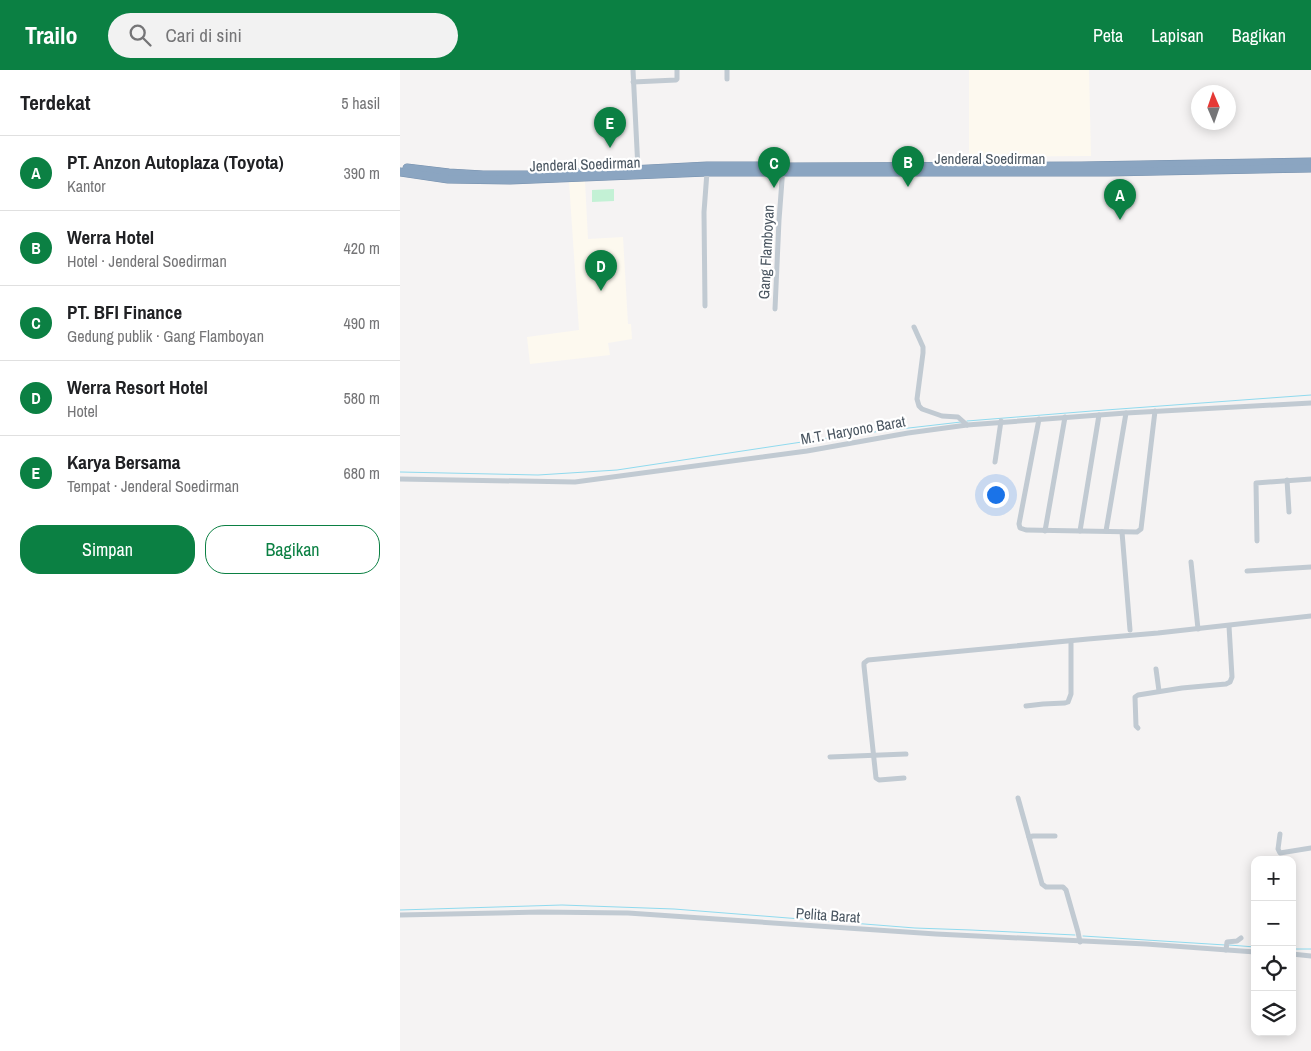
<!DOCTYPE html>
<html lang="id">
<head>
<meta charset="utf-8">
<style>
  :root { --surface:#fff; --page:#f2f2f2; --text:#202124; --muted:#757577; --line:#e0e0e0; --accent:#0b8043 }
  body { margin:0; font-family:"Archivo Narrow",sans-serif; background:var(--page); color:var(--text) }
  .controls { position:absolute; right:15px; bottom:15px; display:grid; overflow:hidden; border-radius:10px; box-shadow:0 2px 12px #0003 }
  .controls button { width:45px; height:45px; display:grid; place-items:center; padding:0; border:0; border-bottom:1px solid var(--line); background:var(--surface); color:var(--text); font:25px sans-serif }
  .compass { position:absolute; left:791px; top:15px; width:45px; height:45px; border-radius:50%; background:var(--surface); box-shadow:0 2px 12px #0003; rotate:358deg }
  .you { position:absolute; left:595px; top:424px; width:18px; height:18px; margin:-12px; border:4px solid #fff; border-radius:50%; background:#1a73e8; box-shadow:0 0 0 8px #1a73e833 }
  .badge { display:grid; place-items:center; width:32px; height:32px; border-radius:50%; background:var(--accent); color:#fff; font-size:16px; font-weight:700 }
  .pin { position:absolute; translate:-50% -41px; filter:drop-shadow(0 1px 2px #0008) }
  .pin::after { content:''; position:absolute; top:26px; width:18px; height:15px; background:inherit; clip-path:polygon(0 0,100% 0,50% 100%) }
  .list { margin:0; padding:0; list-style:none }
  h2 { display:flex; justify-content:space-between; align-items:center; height:65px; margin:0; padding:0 20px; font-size:21px }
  h2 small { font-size:16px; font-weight:400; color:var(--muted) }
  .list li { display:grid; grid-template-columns:32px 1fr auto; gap:15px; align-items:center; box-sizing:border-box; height:75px; padding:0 20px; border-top:1px solid var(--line) }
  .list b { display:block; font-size:19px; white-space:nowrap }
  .list p { margin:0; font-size:16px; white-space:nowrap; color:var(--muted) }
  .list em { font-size:16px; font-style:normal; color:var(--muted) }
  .actions { display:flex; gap:10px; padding:15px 20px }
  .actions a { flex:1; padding:11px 0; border:1px solid var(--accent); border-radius:20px; text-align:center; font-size:18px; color:var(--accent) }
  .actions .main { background:var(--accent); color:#fff }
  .icon { flex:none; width:28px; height:28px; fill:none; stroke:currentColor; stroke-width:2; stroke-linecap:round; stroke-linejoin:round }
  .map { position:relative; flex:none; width:911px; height:981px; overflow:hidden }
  header { display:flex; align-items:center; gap:30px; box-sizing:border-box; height:70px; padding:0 25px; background:var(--accent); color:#fff }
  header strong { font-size:24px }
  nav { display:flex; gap:28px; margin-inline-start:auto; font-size:18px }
  .search { width:350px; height:45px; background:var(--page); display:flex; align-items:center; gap:12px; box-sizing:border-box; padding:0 18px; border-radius:28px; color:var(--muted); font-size:19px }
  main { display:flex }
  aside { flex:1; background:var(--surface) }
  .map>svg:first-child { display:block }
  .commercial { fill:#fdf9ef }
  .green { fill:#c3f1d5 }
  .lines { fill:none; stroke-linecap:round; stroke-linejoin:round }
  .stream { stroke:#90daee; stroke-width:1 }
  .highway-casing { stroke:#7690ad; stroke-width:9 }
  .minor { stroke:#c1cad2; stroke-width:5 }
  .highway { stroke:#8ba5c1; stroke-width:8 }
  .labels { text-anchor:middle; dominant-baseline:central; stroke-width:4.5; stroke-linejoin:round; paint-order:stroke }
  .street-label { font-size:15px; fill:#4a5661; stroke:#fff }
</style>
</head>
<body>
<header>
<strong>Trailo</strong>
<div class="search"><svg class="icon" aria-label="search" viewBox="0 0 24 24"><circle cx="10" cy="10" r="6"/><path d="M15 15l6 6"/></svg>Cari di sini</div>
<nav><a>Peta</a><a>Lapisan</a><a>Bagikan</a></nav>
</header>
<main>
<aside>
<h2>Terdekat<small>5 hasil</small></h2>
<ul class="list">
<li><span class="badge">A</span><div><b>PT. Anzon Autoplaza (Toyota)</b><p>Kantor</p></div><em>390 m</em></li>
<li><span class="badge">B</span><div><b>Werra Hotel</b><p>Hotel · Jenderal Soedirman</p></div><em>420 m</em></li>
<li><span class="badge">C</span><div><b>PT. BFI Finance</b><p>Gedung publik · Gang Flamboyan</p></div><em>490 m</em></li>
<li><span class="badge">D</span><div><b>Werra Resort Hotel</b><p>Hotel</p></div><em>580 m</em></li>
<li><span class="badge">E</span><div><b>Karya Bersama</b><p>Tempat · Jenderal Soedirman</p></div><em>680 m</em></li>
</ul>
<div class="actions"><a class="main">Simpan</a><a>Bagikan</a></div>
</aside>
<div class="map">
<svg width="911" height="981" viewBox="0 0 911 981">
  <rect width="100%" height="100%" fill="#f5f3f3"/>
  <g class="commercial">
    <path d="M569,0H689L691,86L569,87Z"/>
    <path d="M185,111L188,169L223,167L228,254H231L232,269L208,273L210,285L130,294L127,267L179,260L169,112Z"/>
  </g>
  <path class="green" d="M214,119V131L192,132V120Z"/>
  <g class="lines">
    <g class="stream">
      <path d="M567,351L692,341L911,325"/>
      <path d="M0,402L138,405L217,400L448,365L561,352"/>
      <path d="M0,840L162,835L274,839L515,858L571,860L675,865"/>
      <path d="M683,866L825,875"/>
      <path d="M829,875L855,877"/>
      <path d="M892,879H911"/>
    </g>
    <g class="highway-casing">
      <g id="highway">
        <path d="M389,97L682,96L911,92"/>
        <path d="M7,98L49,103L83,105H132L307,96H370"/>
        <path d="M0,102L48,109L110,110L307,102H709L911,98"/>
      </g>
    </g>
    <g class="minor">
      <path d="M233,0L238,99"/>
      <path d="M327,9V0"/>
      <path d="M233,12L276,10L277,9V0"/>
      <path d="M305,236L304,142L307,102"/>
      <path d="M375,239L379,150L383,97"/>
      <path d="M514,257L523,277V283L517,329L519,336L522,339L542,346L558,347L567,355"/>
      <path d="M639,349L619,454L620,458L626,460L737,462L741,459L755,341"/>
      <path d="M595,392L601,351"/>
      <path d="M0,409L175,412L407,381L508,363L567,355L726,343L911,333"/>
      <path d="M887,410L889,442"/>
      <path d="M645,461L665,347"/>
      <path d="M680,461L699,345"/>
      <path d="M706,461L726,343"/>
      <path d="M722,462L730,560"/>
      <path d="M857,471L856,413L911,409"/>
      <path d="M791,492L798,559"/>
      <path d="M847,501L911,497"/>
      <path d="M756,599L759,621"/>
      <path d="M626,636L643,634L665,633L668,632L671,624V571"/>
      <path d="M738,658L736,656L735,627L738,625L782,618L826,614L830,612L832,607L829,556"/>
      <path d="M430,687L506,684"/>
      <path d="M504,708L479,710L476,708L464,596V593L468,590L688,569L758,563L911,546"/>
      <path d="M618,728L642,814L646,817H663L666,820L678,862L680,872"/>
      <path d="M880,764L878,779L880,783L911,778"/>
      <path d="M629,767L633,766H655"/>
      <path d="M0,845L140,842L228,843L536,864L746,874L855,882"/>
      <path d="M826,880L827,872L837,871L841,868"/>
      <path d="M892,884L911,886"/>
    </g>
    <use href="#highway" class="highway"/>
  </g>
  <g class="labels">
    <g class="street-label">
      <text x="590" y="88">Jenderal Soedirman</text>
      <text transform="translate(185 94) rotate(-2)">Jenderal Soedirman</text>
      <text transform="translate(366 182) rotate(-87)">Gang Flamboyan</text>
      <text transform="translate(453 360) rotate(-10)">M.T. Haryono Barat</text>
      <text transform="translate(428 845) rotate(4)">Pelita Barat</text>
    </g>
  </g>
</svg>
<div class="controls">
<button>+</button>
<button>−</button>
<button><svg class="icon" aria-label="locate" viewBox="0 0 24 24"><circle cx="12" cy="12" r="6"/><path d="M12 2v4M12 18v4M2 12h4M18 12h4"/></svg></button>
<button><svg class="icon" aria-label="layers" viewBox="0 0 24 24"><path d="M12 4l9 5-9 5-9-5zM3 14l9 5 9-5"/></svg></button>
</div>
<svg class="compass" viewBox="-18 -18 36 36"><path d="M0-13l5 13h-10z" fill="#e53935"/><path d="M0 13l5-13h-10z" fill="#757577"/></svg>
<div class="you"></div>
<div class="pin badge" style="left:720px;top:150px">A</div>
<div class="pin badge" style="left:508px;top:117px">B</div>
<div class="pin badge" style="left:374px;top:118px">C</div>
<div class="pin badge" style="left:201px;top:221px">D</div>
<div class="pin badge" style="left:210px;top:78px">E</div>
</div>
</main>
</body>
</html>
